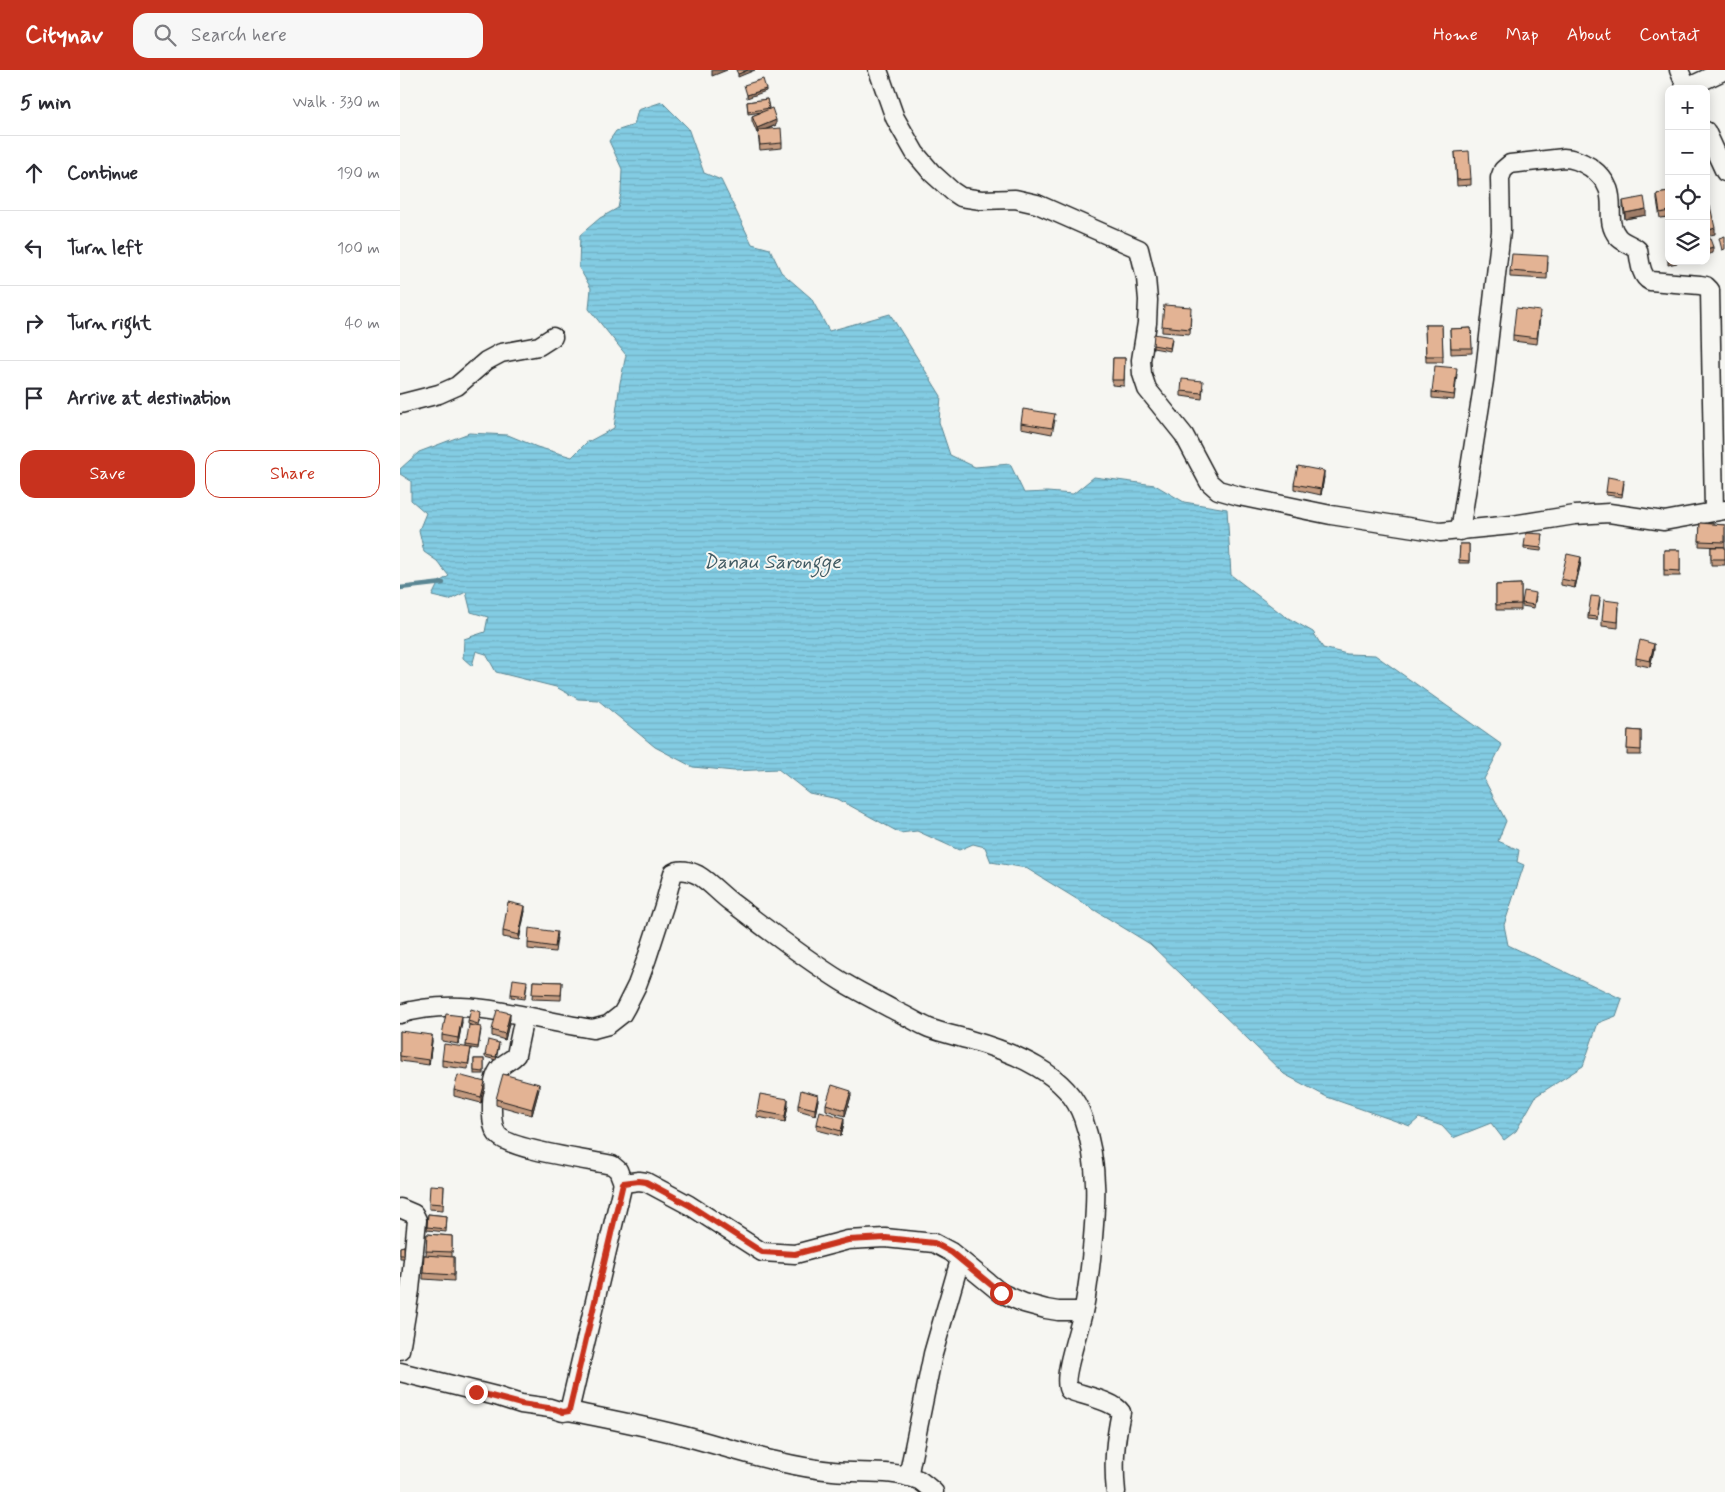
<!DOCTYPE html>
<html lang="en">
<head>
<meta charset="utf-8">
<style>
  :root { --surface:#fff; --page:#f7f7f7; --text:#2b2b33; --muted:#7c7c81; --line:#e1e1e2; --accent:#c8321e }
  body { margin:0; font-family:Mynerve,sans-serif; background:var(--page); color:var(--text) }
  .controls { position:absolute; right:15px; top:15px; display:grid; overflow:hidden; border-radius:10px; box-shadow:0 2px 12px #0003 }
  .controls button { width:45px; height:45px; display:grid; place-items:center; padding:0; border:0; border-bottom:1px solid var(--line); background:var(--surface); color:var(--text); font:25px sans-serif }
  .stop { position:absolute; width:15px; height:15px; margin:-11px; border:4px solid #c8321e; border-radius:50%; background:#fff }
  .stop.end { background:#c8321e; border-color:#fff; box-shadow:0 1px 5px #0008 }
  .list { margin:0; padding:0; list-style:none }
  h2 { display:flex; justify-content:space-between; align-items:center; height:65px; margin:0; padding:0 20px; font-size:21px }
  h2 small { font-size:16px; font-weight:400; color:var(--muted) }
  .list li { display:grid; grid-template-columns:32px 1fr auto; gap:15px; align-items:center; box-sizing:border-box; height:75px; padding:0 20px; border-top:1px solid var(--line) }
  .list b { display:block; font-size:19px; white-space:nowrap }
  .list em { font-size:16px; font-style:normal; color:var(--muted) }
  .actions { display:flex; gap:10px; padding:15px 20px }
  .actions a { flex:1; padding:11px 0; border:1px solid var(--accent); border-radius:15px; text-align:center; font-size:18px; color:var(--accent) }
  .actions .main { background:var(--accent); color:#fff }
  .icon { flex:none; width:28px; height:28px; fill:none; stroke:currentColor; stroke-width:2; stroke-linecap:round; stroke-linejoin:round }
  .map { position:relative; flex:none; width:1325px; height:1422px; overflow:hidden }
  header { display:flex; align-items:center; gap:30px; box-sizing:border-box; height:70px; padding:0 25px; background:var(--accent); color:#fff }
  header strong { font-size:24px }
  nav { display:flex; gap:28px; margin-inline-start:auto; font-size:18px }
  .search { width:350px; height:45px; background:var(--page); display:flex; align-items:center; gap:12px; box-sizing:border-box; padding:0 18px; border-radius:15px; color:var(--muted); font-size:19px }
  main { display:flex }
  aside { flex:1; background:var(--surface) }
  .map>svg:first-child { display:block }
  .water { fill:url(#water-rules); stroke:#5a8693 }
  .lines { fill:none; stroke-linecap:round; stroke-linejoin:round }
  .stream { stroke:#5a8693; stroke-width:4.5 }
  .minor-casing { stroke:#1c1c1c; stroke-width:21 }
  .minor { stroke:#f6f6f2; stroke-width:18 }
  .wall { fill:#c39a7f; stroke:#1c1c1c }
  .shaded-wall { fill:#9f7d68; stroke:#1c1c1c }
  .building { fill:#e3b394; stroke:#1c1c1c }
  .route { stroke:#c8321e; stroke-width:6 }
  .labels { text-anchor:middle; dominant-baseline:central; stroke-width:4; stroke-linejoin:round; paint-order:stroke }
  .water-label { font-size:20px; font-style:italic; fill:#405a62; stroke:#f6f6f2 }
</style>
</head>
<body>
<header>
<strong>Citynav</strong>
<div class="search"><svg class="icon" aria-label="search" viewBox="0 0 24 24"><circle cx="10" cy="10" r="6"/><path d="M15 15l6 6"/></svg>Search here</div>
<nav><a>Home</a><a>Map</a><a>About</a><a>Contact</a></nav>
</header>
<main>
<aside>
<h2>5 min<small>Walk · 330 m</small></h2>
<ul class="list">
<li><svg class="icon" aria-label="ahead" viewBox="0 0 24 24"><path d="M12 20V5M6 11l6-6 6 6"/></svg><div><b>Continue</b></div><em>190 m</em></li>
<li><svg class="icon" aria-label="left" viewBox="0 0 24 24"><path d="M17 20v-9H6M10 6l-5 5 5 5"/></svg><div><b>Turn left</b></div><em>100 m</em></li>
<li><svg class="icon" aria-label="right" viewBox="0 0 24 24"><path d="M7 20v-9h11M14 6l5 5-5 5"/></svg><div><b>Turn right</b></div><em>40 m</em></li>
<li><svg class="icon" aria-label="arrive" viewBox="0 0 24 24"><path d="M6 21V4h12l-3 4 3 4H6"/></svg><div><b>Arrive at destination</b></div></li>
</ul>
<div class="actions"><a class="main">Save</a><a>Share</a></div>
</aside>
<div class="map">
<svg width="1325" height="1422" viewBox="0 0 1325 1422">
  <defs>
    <pattern id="water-rules" width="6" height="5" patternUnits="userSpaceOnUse" patternTransform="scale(1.25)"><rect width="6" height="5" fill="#83cce3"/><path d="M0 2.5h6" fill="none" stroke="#71afc2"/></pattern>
  </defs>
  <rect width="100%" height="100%" fill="#f6f6f2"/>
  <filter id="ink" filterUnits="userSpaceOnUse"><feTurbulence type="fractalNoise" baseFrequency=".02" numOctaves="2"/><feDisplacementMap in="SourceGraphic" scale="10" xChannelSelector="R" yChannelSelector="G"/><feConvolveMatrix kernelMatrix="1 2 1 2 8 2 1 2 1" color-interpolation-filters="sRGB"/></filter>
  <g filter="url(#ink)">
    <path class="water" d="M262,32L288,58L304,103L321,110L352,174L370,179L381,202L411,228L429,261L490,244L541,326L539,352L550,385L575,397L610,394L624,423L647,422L673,424L694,407L755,415L784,432L827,439L831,505L883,545L913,562L923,578L947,584L975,585L1102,675L1084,709L1106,751L1098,771L1119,780L1117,792L1124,795L1104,855L1108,875L1222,929L1216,946L1198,953L1183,996L1136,1026L1116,1061L1104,1070L1091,1053L1053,1068L1042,1056L1019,1048L1010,1056L927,1027L884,1004L750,874L626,798L591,792L585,777L573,774L559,780L517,761L500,763L438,729L409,723L378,699L334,701L293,697L255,677L198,630L178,629L156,617L96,602L86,584L76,581L72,596L63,588L64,569L85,562L88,547L71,542L66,522L49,530L32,526L39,512L49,506L37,491L24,482L19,460L26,443L11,430V411L0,404V399L19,382L69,363L108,365L137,377L172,387L186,373L214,358L220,313L226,285L189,239L191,218L179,198L180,165L200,148L218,138L221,123L222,99L209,71L216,61L234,55L238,40Z"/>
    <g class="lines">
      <path class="stream" d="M0,518L43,513"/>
      <g class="minor-casing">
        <g id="minor">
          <path d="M478,0L495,48L515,83L532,103L552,121L561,127L581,130L615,129L637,134L739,179L746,208L748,230L747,253L741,290L742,304L747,319L784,365L809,412L818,420L839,426L931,445L1040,462L1112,455L1175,445L1209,443L1264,451L1325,440"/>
          <path d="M1279,0L1287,19"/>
          <path d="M1287,18L1325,0"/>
          <path d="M1306,61L1325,102"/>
          <path d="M0,334L39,324L57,316L86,291L101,283L139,276L153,267"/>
          <path d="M1060,461L1084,310L1101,161L1100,108L1103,100L1110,94L1164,88C1174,88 1182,92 1190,97C1226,123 1200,146 1218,167C1223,173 1233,175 1238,180C1240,190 1240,206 1250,211L1300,215L1306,216L1310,220L1314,441"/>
          <path d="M0,944C63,924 130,950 193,959L208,955L222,944L226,937L237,915L247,888L264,836L273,803C281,798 290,801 298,805C310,812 320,824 331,832C367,859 402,887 441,911C459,922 479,932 498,942C509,947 519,954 529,958C542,963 557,966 570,970C612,982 668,1003 683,1048C700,1096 696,1140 691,1189C689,1207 687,1225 683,1242C680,1257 661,1310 669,1320C682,1325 714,1331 721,1342C715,1371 713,1393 716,1422"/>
          <path d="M124,947L116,985C112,990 105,992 101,997C92,1007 93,1022 92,1034C92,1044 91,1055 97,1064C108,1080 190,1090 212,1095L218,1100L223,1113"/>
          <path d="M0,1138L14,1144L17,1150L10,1220L0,1280"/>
          <path d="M0,1302L96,1326L121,1334L150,1338L163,1342L169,1341L223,1113L239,1111L246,1112L289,1135L362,1182L395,1184L448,1170L485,1168L534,1173L551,1182L601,1223L624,1233L646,1239L658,1241H683"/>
          <path d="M169,1341C208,1349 246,1356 284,1366C333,1379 382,1396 433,1401C462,1404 491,1399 519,1410C524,1413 529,1418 534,1422"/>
          <path d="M508,1407L533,1284L560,1190"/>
        </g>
      </g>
      <use href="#minor" class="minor"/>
    </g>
    <g class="wall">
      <path d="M367,29L369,39L376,55L366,60L382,73V78L360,80L358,63H357L352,51V46L362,42L348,44L347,32Z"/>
      <path d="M1055,82L1071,109V115L1057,116Z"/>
      <path d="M1269,122V147L1260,148L1257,130V124Z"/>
      <path d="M1223,131L1246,145L1225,149L1223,137Z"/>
      <path d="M1148,192L1147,209L1110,207V201Z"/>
      <path d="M791,243L790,264L762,262V256Z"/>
      <path d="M1140,247L1137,274L1113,271V265Z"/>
      <path d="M1025,255H1042L1043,292H1026Z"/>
      <path d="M1071,258L1072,283L1051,284L1050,259Z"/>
      <path d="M772,270L770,281L753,278V275Z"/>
      <path d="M713,288H725L724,316L712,315Z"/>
      <path d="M1057,304L1054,330L1032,328V322Z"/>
      <path d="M803,317L802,329L781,326V321Z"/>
      <path d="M655,350L652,364L621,358V353Z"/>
      <path d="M924,407L921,425L894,419V414Z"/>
      <path d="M1224,413L1222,427L1206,425V422Z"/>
      <path d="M1300,453L1325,455V495H1311V477H1324L1299,476Z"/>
      <path d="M1143,464L1141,481L1124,479V476Z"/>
      <path d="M1060,474H1069V493H1059Z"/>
      <rect x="1264" y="480" width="16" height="26"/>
      <path d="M1181,492L1175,518L1161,515V509Z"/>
      <path d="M1121,514V540H1096V515Z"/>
      <path d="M1136,526L1134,538L1122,536V533Z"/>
      <path d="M1200,530L1197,550L1188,549V546Z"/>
      <path d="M1219,537L1218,558L1202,556V550Z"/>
      <path d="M1254,579L1250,597L1236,594V588Z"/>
      <path d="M1228,660L1241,661V685H1227Z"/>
      <path d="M125,841L119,870L103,867V861Z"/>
      <path d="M157,868L155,882L128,879V873Z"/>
      <path d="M133,911L162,912L161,930L132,929Z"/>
      <path d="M127,914L125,929L111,927V924Z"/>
      <path d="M81,944L78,956L81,960L78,979L71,978L68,999L42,996V990L66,977V975L73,956L68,954V951Z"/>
      <path d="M110,949L105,970L92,966V960Z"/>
      <path d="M62,952L58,974L42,971V965Z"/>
      <path d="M0,961L32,971L29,995L0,991Z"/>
      <path d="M99,975L96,990L85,987V985Z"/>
      <rect x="74" y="989" width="10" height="15"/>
      <path d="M85,1018L81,1033L54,1026V1020Z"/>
      <path d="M139,1019L132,1045L96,1035V1029Z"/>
      <path d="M451,1026L445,1046L426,1040V1034Z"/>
      <path d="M418,1030L415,1045L398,1040V1035Z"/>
      <path d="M388,1035L385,1052L357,1047V1041Z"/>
      <path d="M444,1053L441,1066L417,1060V1054Z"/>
      <path d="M44,1116L43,1140L29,1139V1133Z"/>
      <path d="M28,1144L47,1146L46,1162L27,1160Z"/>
      <path d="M27,1164L52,1166V1187H54V1211L23,1209L24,1185H26Z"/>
      <path d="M4,1176V1188H0V1177Z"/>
    </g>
    <g class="shaded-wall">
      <path d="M312,0H327L312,6Z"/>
      <path d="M348,0H355L338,7V4Z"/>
      <path d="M366,19V21L347,28V25Z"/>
      <path d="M376,50V55L357,63V58Z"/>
      <path d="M1246,139V145L1225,149V143Z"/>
      <path d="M1315,158V164L1306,166V161Z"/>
      <path d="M1313,177V183L1306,185V179Z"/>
      <path d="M1270,191H1277V193L1268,195V192Z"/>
      <path d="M924,401V407L921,425V419Z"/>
      <path d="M1181,487V492L1175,518V512Z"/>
      <path d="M1254,574V579L1250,597V591Z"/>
      <path d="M125,836V841L119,870V865Z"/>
      <path d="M110,943V949L105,970V964Z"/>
      <path d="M62,946V952L58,974V968Z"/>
      <path d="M32,965V971L29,995V990Z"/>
      <path d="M85,1012V1018L81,1033V1027Z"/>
      <path d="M139,1014V1019L132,1045V1039Z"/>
      <path d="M451,1021V1026L445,1046V1040Z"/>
      <path d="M418,1025V1030L415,1045V1039Z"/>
      <path d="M388,1029V1035L385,1052V1046Z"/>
      <path d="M444,1048V1053L441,1066V1061Z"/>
    </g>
    <g class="building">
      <path d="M336,0H348L338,4Z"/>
      <path d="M363,9L366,19L347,25L344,15Z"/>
      <path d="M367,29L369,38L348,42L347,32Z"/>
      <path d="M372,38L376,50L357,58L352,46Z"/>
      <path d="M381,58L382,73L360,75L358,60Z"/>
      <path d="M1069,81L1071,109L1057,110L1055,82Z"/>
      <path d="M1269,122V141L1260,143L1257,124Z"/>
      <path d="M1244,127L1246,139L1225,143L1223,131Z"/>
      <path d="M1310,136L1315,158L1306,161V137Z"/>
      <path d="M1309,166L1313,177L1306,179V167Z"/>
      <path d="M1325,166V179L1322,180L1319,168Z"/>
      <path d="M1265,175H1269V191H1270L1268,192Z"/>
      <path d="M1112,184L1148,186L1147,204L1110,201Z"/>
      <path d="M764,235L791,237L790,259L762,256Z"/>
      <path d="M1116,238L1140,241L1137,268L1113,265Z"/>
      <path d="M1025,255H1042L1043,286H1026Z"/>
      <path d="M1071,258L1072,278H1051L1050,259Z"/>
      <path d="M754,264L772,267L770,278L753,275Z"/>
      <path d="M713,288H725L724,310H712Z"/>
      <path d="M1035,296L1057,298L1054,325L1032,322Z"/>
      <path d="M782,309L803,311L802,323L781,321Z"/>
      <path d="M623,339L655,344L652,358L621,353Z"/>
      <path d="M898,396L924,401L921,419L894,414Z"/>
      <path d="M1208,407L1224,410L1222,424L1206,422Z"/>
      <path d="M1300,453L1325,455V472L1299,471Z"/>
      <path d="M1126,463L1143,464L1141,478L1124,476Z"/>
      <path d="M1060,474H1069V491L1059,490Z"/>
      <rect x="1311" y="477" width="14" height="12"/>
      <path d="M1264,480H1280V501L1264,500Z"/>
      <path d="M1167,484L1181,487L1175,512L1161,509Z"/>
      <path d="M1121,514V534L1096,535V515Z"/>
      <path d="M1124,521L1136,523L1134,535L1122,533Z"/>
      <path d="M1191,526L1200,527L1197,547L1188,546Z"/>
      <path d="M1204,530L1219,532L1218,552L1202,550Z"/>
      <path d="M1240,570L1254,574L1250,591L1236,588Z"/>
      <path d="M1228,660L1241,661V680L1227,679Z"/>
      <path d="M108,832L125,836L119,865L103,861Z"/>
      <path d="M129,858L157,862L155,877L128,873Z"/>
      <path d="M113,909L127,911L125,926L111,924Z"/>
      <path d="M133,911L162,912L161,925L132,924Z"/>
      <path d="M71,939L81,942L78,954L68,951Z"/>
      <path d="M97,940L110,943L105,964L92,960Z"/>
      <path d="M46,944L62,946L58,968L42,965Z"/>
      <path d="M69,955L81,957L78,977L66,975Z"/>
      <path d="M0,961L32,965L29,990L0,986Z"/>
      <path d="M88,970L99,973L96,987L85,985Z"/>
      <path d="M44,974L71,978L68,994L42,990Z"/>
      <path d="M74,989H84V1002L74,1001Z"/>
      <path d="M103,1004L139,1014L132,1039L96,1029Z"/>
      <path d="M58,1005L85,1012L81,1027L54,1020Z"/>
      <path d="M432,1015L451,1021L445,1040L426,1034Z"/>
      <path d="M401,1020L418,1025L415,1039L398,1035Z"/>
      <path d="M360,1024L388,1029L385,1046L357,1041Z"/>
      <path d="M420,1041L444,1048L441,1061L417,1054Z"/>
      <path d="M30,1115L44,1116L43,1134L29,1133Z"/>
      <path d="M28,1144L47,1146L46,1159L27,1157Z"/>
      <path d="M27,1164L52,1166V1182L26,1181Z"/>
      <path d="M4,1176V1185H0V1177Z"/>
      <path d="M24,1185L54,1187V1205L23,1203Z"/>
    </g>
  </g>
  <g class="lines" filter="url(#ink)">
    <path class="route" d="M76,1322L121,1334L155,1339L163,1342L169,1341L223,1113L239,1111L246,1112L289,1135L362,1182L395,1184L448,1170L486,1168L534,1173L551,1182L601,1223"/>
  </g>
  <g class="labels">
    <g class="water-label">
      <text x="372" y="492">Danau Sarongge</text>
    </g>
  </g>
</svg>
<div class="controls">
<button>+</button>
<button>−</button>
<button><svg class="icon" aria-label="locate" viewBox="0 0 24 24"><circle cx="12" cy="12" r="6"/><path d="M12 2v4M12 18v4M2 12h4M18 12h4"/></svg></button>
<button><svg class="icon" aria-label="layers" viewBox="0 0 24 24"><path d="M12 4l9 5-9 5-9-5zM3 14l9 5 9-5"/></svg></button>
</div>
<div class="stop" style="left:601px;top:1223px"></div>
<div class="stop end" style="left:76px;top:1322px"></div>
</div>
</main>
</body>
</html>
